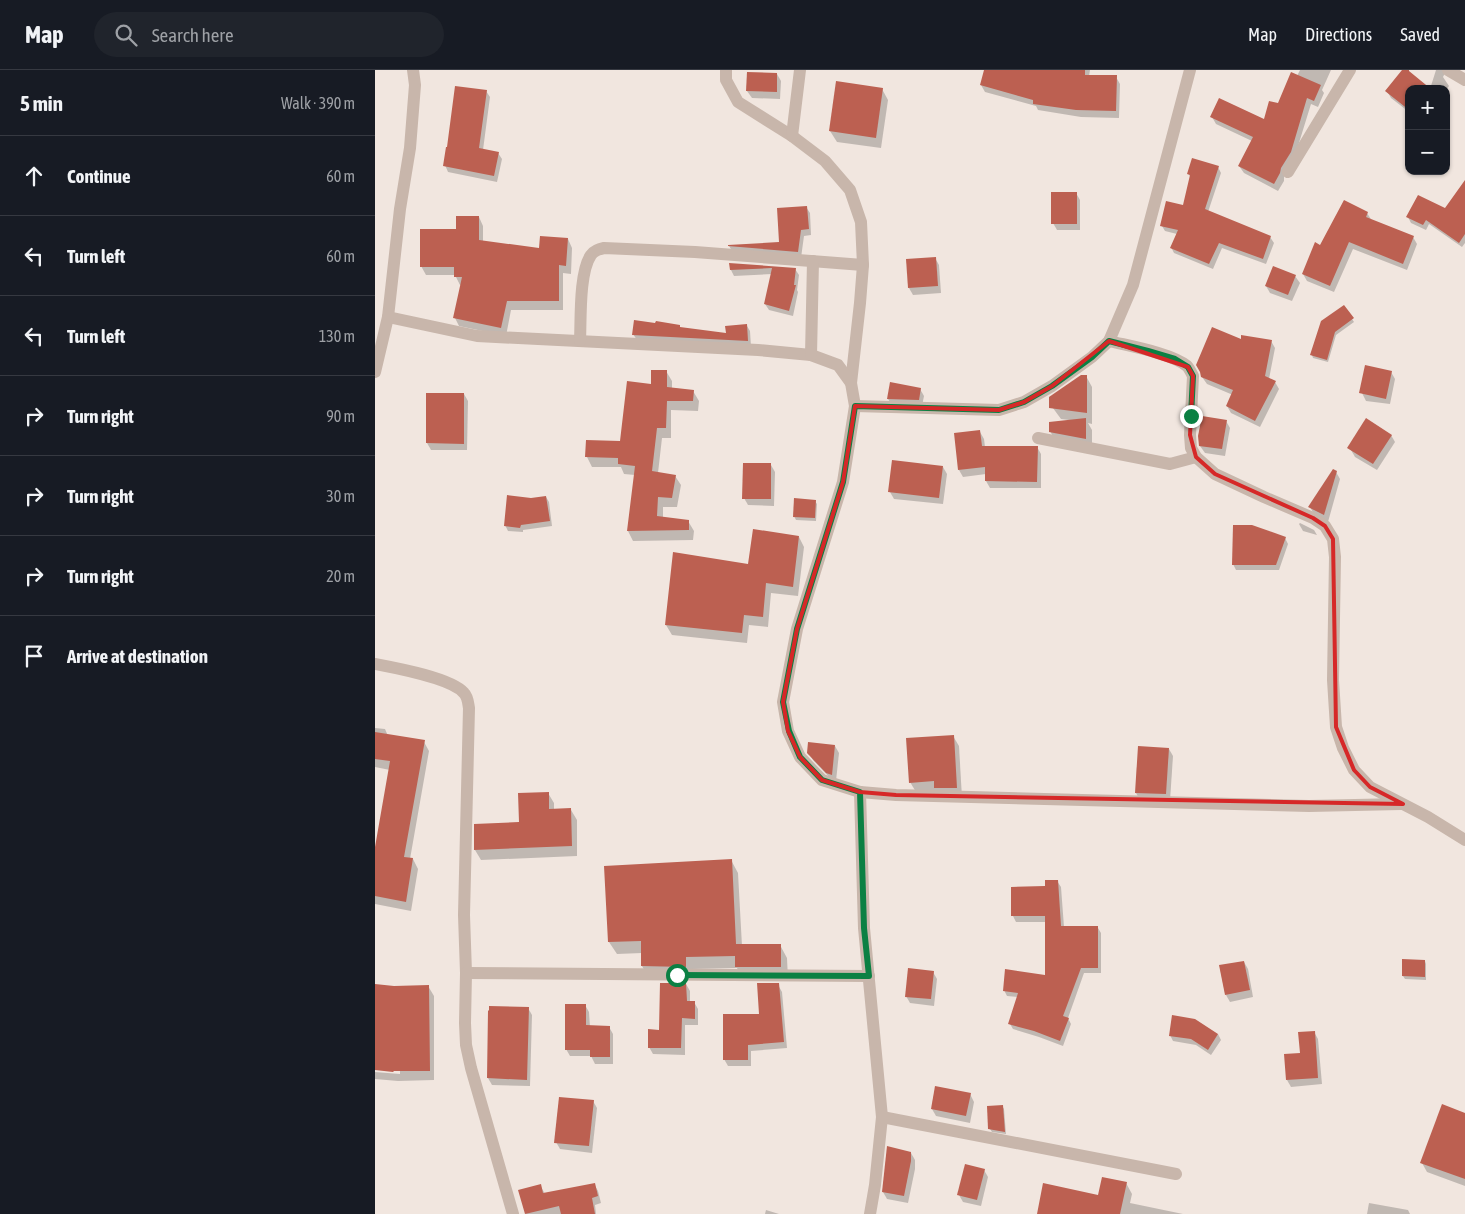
<!DOCTYPE html>
<html lang="en">
<head>
<meta charset="utf-8">
<style>
  :root { --surface:#171b24; --page:#20242c; --text:#f1f3f6; --muted:#9ea1a6; --line:#363941 }
  body { margin:0; font-family:"Asap Condensed",sans-serif; background:var(--page); color:var(--text) }
  .controls { position:absolute; right:15px; top:15px; display:grid; overflow:hidden; border-radius:10px; box-shadow:0 1px 4px #0004 }
  .controls button { width:45px; height:45px; display:grid; place-items:center; padding:0; border:0; border-bottom:1px solid var(--line); background:var(--surface); color:var(--text); font:25px sans-serif }
  .stop { position:absolute; width:15px; height:15px; margin:-11px; border:4px solid #0b8043; border-radius:50%; background:#fff }
  .stop.end { background:#0b8043; border-color:#fff; box-shadow:0 1px 5px #0008 }
  .list { margin:0; padding:0; list-style:none }
  h2 { display:flex; justify-content:space-between; align-items:center; height:65px; margin:0; padding:0 20px; font-size:21px }
  h2 small { font-size:16px; font-weight:400; color:var(--muted) }
  .list li { display:grid; grid-template-columns:32px 1fr auto; gap:15px; align-items:center; box-sizing:border-box; height:80px; padding:0 20px; border-top:1px solid var(--line) }
  .list b { display:block; font-size:19px; white-space:nowrap }
  .list em { font-size:16px; font-style:normal; color:var(--muted) }
  .icon { flex:none; width:28px; height:28px; fill:none; stroke:currentColor; stroke-width:2; stroke-linecap:round; stroke-linejoin:round }
  .map { position:relative; flex:none; width:1090px; height:1144px; overflow:hidden }
  header { display:flex; align-items:center; gap:30px; box-sizing:border-box; height:70px; padding:0 25px; background:var(--surface); border-bottom:1px solid var(--line) }
  header strong { font-size:24px }
  nav { display:flex; gap:28px; margin-inline-start:auto; font-size:18px }
  .search { width:350px; height:45px; background:var(--page); display:flex; align-items:center; gap:12px; box-sizing:border-box; padding:0 18px; border-radius:28px; color:var(--muted); font-size:19px }
  main { display:flex }
  aside { flex:1; background:var(--surface) }
  .map>svg:first-child { display:block }
  .shadow { fill:#0003 }
  .building { fill:#bc6051 }
  .lines { fill:none; stroke-linecap:round; stroke-linejoin:round }
  .minor { stroke:#c8b6ab; stroke-width:12 }
  .route { stroke:#0b8043; stroke-width:6 }
  .marked { fill:none; stroke:#d62828; stroke-width:4; stroke-linejoin:round }
</style>
</head>
<body>
<header>
<strong>Map</strong>
<div class="search"><svg class="icon" aria-label="search" viewBox="0 0 24 24"><circle cx="10" cy="10" r="6"/><path d="M15 15l6 6"/></svg>Search here</div>
<nav><a>Map</a><a>Directions</a><a>Saved</a></nav>
</header>
<main>
<aside>
<h2>5 min<small>Walk · 390 m</small></h2>
<ul class="list">
<li><svg class="icon" aria-label="ahead" viewBox="0 0 24 24"><path d="M12 20V5M6 11l6-6 6 6"/></svg><div><b>Continue</b></div><em>60 m</em></li>
<li><svg class="icon" aria-label="left" viewBox="0 0 24 24"><path d="M17 20v-9H6M10 6l-5 5 5 5"/></svg><div><b>Turn left</b></div><em>60 m</em></li>
<li><svg class="icon" aria-label="left" viewBox="0 0 24 24"><path d="M17 20v-9H6M10 6l-5 5 5 5"/></svg><div><b>Turn left</b></div><em>130 m</em></li>
<li><svg class="icon" aria-label="right" viewBox="0 0 24 24"><path d="M7 20v-9h11M14 6l5 5-5 5"/></svg><div><b>Turn right</b></div><em>90 m</em></li>
<li><svg class="icon" aria-label="right" viewBox="0 0 24 24"><path d="M7 20v-9h11M14 6l5 5-5 5"/></svg><div><b>Turn right</b></div><em>30 m</em></li>
<li><svg class="icon" aria-label="right" viewBox="0 0 24 24"><path d="M7 20v-9h11M14 6l5 5-5 5"/></svg><div><b>Turn right</b></div><em>20 m</em></li>
<li><svg class="icon" aria-label="arrive" viewBox="0 0 24 24"><path d="M6 21V4h12l-3 4 3 4H6"/></svg><div><b>Arrive at destination</b></div></li>
</ul>
</aside>
<div class="map">
<svg width="1090" height="1144" viewBox="0 0 1090 1144">
  <rect width="100%" height="100%" fill="#f1e6df"/>
  <g class="shadow">
    <path d="M610,0H715L714,6L741,7L745,14L744,48L706,47L663,40L661,36L610,22L606,15Z"/>
    <path d="M925,0H956L947,20L949,23L943,37L936,34L919,89L909,105V111L903,121L869,103L864,96L877,71L841,54L837,47L890,50L903,35L922,6Z"/>
    <path d="M1029,0L1034,19V42L1016,28L1012,21Z"/>
    <path d="M1061,0H1073L1070,3L1068,7L1074,16L1071,20V19H1055Z"/>
    <path d="M402,4L406,11L405,29L377,28L372,21Z"/>
    <path d="M507,19L513,30L506,78L462,72L455,61Z"/>
    <path d="M111,21L115,27L108,80L123,83L127,89L122,112L73,102L70,95Z"/>
    <path d="M843,97L846,103L833,142L895,167L899,173L891,194L847,178L838,199L799,183L796,177L802,164L790,161L787,156L809,136L816,108L813,103Z"/>
    <path d="M701,123L705,130V160H682L678,153Z"/>
    <path d="M1090,125V173L1087,177L1054,154L1051,160L1036,153L1033,147L1070,139Z"/>
    <path d="M431,137L435,143L436,165L429,166L426,188L358,182L354,176L405,173Z"/>
    <path d="M992,143L997,151L1038,167L1042,174L1032,200L978,179L959,222L932,211L928,204L946,176Z"/>
    <path d="M104,147L108,156V172L165,180L193,169L197,178L196,204L188,203V240H136L131,266L84,256L80,248L87,215H85L80,205H51L46,196L82,161Z"/>
    <path d="M560,188L564,195L566,223L538,225L534,218Z"/>
    <path d="M356,194L420,199L424,205L422,220L423,222L418,246L394,240L390,234L397,204L359,206L356,200Z"/>
    <path d="M920,206L925,213L917,231L895,223L891,216Z"/>
    <path d="M969,237L979,252L961,265L953,292L938,288L937,285Z"/>
    <path d="M372,256L375,261L376,277L262,270L258,264L305,258L352,264Z"/>
    <path d="M896,271L900,278L894,309L900,312L904,319L885,357L856,343L852,336L858,325L832,314L827,307Z"/>
    <path d="M291,301L297,311V318L318,321L324,331L323,341L296,340V368H287L283,403L300,406L306,415L302,437H288V448L313,451L319,461L318,470L258,471L253,461L260,405L249,404L246,397H217L212,387L246,373L277,316Z"/>
    <path d="M1016,302L1020,309L1015,334L991,331L987,323Z"/>
    <path d="M711,306L717,317V354L713,353L717,360V379L681,372L675,361L694,350L686,349L675,334Z"/>
    <path d="M545,319L549,326L547,336L517,335L513,329Z"/>
    <path d="M89,324L93,331L92,380H56L52,373Z"/>
    <path d="M851,351L855,358L850,386L830,383L825,376Z"/>
    <path d="M605,362L609,369L610,377H662L666,384V418H615L611,411V404L588,407L584,400Z"/>
    <path d="M1016,365L1020,372L1002,400L980,387L976,380Z"/>
    <path d="M396,395L400,402L399,436L373,435L369,428Z"/>
    <path d="M568,397L572,404L568,434L519,429L515,422Z"/>
    <path d="M961,402L965,409L953,452L939,444L935,437Z"/>
    <path d="M171,427L174,432L177,456L148,460V462L133,461L130,455Z"/>
    <path d="M440,431L442,434L441,451L421,450L419,446Z"/>
    <path d="M925,453L939,460L942,465L928,461L924,454Z"/>
    <path d="M424,467L429,477L423,526L396,523L393,557L374,555L372,573L297,565L291,555L374,496Z"/>
    <path d="M910,468L913,474L904,500H861L858,494Z"/>
    <path d="M0,658L10,659L13,666L49,672L54,681L35,789H38L43,799L36,841L0,834V783L15,700L0,697Z"/>
    <path d="M578,666L584,676L587,728L541,722L535,712Z"/>
    <path d="M460,676L464,683L461,711L457,710L438,690L434,683Z"/>
    <path d="M794,679L798,686L795,731L765,730L761,723Z"/>
    <path d="M173,723L179,733V740H196L202,750V786L106,790L100,780L145,753Z"/>
    <path d="M356,790L363,803L367,876L405,875L412,888L413,909H368L362,898L318,899L274,908L267,896V883L242,884L234,872L230,797Z"/>
    <path d="M682,811L686,817L689,857L723,858L726,863V903H709L693,948L696,954L688,976L664,967L638,959L635,954L643,927L632,926L629,920L671,906V852H641L638,846L671,817Z"/>
    <path d="M1050,891L1051,894V910L1030,909L1028,906Z"/>
    <path d="M869,892L873,899L878,927L855,932L851,925Z"/>
    <path d="M558,902L562,909L559,936L535,933L531,926Z"/>
    <path d="M311,914L315,921V932H319L323,939V955H310V985L278,984L274,977L285,961Z"/>
    <path d="M403,915L407,922L412,978L376,981V996H353L349,989L386,945Z"/>
    <path d="M0,916L19,917L53,916L59,926V1010L23,1011L0,1009V1002L25,1004V1001L0,999Z"/>
    <path d="M210,935L214,942L215,957H234L238,964V994H220L216,986H195L191,979Z"/>
    <path d="M153,938L157,945L155,1016L117,1015L113,1008L114,942Z"/>
    <path d="M939,962L943,969L947,1014L916,1017L912,1010Z"/>
    <path d="M843,964L846,970L836,985L821,975L798,971L795,965Z"/>
    <path d="M595,1024L599,1032L595,1053L561,1046L557,1039Z"/>
    <path d="M218,1031L222,1038L217,1083L185,1079L181,1072Z"/>
    <path d="M627,1036L629,1039L631,1064L617,1062L615,1059Z"/>
    <path d="M1090,1044V1116L1052,1102L1047,1093Z"/>
    <path d="M536,1083L540,1090V1099L533,1133L512,1129L508,1122Z"/>
    <path d="M609,1100L613,1107L606,1136L588,1132L584,1125Z"/>
    <path d="M751,1113L757,1124L755,1133L808,1144H663L724,1127Z"/>
    <path d="M219,1114L223,1121L226,1133L220,1135L221,1144H151L145,1121L165,1115L170,1124Z"/>
    <path d="M994,1133L1033,1140L1035,1144H992Z"/>
    <path d="M391,1140L404,1144H390Z"/>
  </g>
  <g class="building">
    <path d="M609,0H710V5H742L741,41L701,40L658,34V30L605,15Z"/>
    <path d="M1027,0H1034V1L1056,19H1034V40L1010,21Z"/>
    <path d="M372,2L402,3V22L371,21Z"/>
    <path d="M916,2L946,15L939,31L932,28L916,82L906,98L905,103L899,114L863,96L878,67L835,47L844,28L889,49L894,31L903,33Z"/>
    <path d="M461,11L508,18L501,68L454,61Z"/>
    <path d="M80,16L112,20L104,78L124,82L119,106L68,96L71,77H72Z"/>
    <path d="M817,88L844,96L830,139L896,166L888,189L844,173L834,194L795,178L803,160L785,156L791,131L808,135L815,105L812,104Z"/>
    <path d="M1090,110V164L1084,173L1051,150L1048,155L1031,147L1043,125L1070,138Z"/>
    <rect x="676" y="122" width="26" height="32"/>
    <path d="M969,130L993,142L991,147L1039,166L1028,194L974,172L955,216L927,204L940,172L945,175Z"/>
    <path d="M432,136L434,159L426,160L423,182L353,176V175L404,172L402,138Z"/>
    <path d="M81,146H104V170L164,178L165,166L193,168L191,196L184,195V231H132L126,258L78,248L87,207H79V197H45V159H81Z"/>
    <path d="M561,187L563,216L533,218L531,189Z"/>
    <path d="M354,193L421,198L419,215H421L414,241L389,234L397,198L355,200Z"/>
    <path d="M898,196L921,205L913,225L890,216Z"/>
    <path d="M969,235L979,248L960,262L952,290L935,285L946,251Z"/>
    <path d="M259,250L280,253L281,251L305,255V257L351,263L350,256L372,254L373,271L257,265Z"/>
    <path d="M837,257L866,269V265L897,270L890,306L901,311L880,351L851,336L858,320L826,307L825,302L821,295Z"/>
    <path d="M990,295L1017,301L1011,329L984,323Z"/>
    <path d="M276,300H292V317L319,320L318,331H292L291,358H282L277,401L301,405L297,428L283,427L282,446L314,450V460L252,461L260,396L243,394V388L210,387L211,370L245,371L252,311L276,314Z"/>
    <path d="M706,305H712V343L674,338V327Z"/>
    <path d="M515,312L546,318L544,330L512,329Z"/>
    <path d="M51,323H89V374L51,373Z"/>
    <path d="M827,346L852,350L847,379L824,376L823,366Z"/>
    <path d="M711,348V369L674,362V352Z"/>
    <path d="M991,348L1017,365L998,394L972,378Z"/>
    <path d="M605,360L607,376H663L662,412L610,411V397L583,400L579,363Z"/>
    <path d="M517,390L568,396L564,428L513,422Z"/>
    <path d="M368,393H396V429H367Z"/>
    <path d="M958,399L962,401L949,445L933,437Z"/>
    <path d="M132,425L156,428L171,426L175,451L146,455L145,458L129,456Z"/>
    <path d="M419,428L441,430L440,448L418,447Z"/>
    <path d="M858,455H877L911,467L901,495H857Z"/>
    <path d="M378,459L424,466L418,517L391,513L388,547L369,545L367,563L290,555L298,482L373,494Z"/>
    <path d="M0,662L50,670L29,787L38,788L31,832L0,826V777L15,691L0,689Z"/>
    <path d="M579,665L582,718H559V711L534,713L531,668Z"/>
    <path d="M433,672L460,675L457,705L451,703L432,683Z"/>
    <path d="M763,676L794,678L791,724L760,723Z"/>
    <path d="M174,722V739L196,738L197,776L99,780V754L144,752L143,723Z"/>
    <path d="M357,789L361,874H406V897H360V886L311,887V897L266,896V871L233,872L229,796Z"/>
    <path d="M670,810H683L686,856H723V898H706L688,946L694,948L685,971L659,961L633,954L643,923L628,921L630,899L670,905V846H636V817L670,816Z"/>
    <path d="M1027,889L1050,890V907L1027,906Z"/>
    <path d="M869,891L875,920L850,925L844,895Z"/>
    <path d="M533,898L559,901L556,929L530,927Z"/>
    <path d="M285,913H311L312,931H320V949L307,948L306,978H273V959L284,960Z"/>
    <path d="M382,913H404L409,972L373,975V990H348V944H384Z"/>
    <path d="M0,914L19,916L54,915L55,1001H19L18,1002L0,1000Z"/>
    <path d="M190,934H211V955L235,956V987H215V980H190Z"/>
    <path d="M114,936L154,937L152,1010L112,1008L113,941L114,940Z"/>
    <path d="M797,945L820,949L843,964L833,980L816,969L794,966Z"/>
    <path d="M940,961L943,1008L911,1010L909,984L925,983L923,962Z"/>
    <path d="M560,1016L596,1023L591,1046L556,1039Z"/>
    <path d="M184,1027L219,1030L214,1076L179,1073Z"/>
    <path d="M1067,1034L1090,1043V1109L1045,1093Z"/>
    <path d="M628,1035L630,1062L613,1059L612,1036Z"/>
    <path d="M512,1076L536,1082V1091L529,1126L507,1122Z"/>
    <path d="M590,1094L610,1099L602,1130L582,1125Z"/>
    <path d="M727,1107L752,1112L745,1144H662L668,1113L723,1125Z"/>
    <path d="M220,1113L223,1126L217,1128L220,1144H186L184,1136L150,1144L143,1120L166,1114L168,1123Z"/>
  </g>
  <g class="lines">
    <g class="minor">
      <path d="M351,0V10L363,32L417,66L450,91L475,120L486,152L488,195L485,233L476,313"/>
      <path d="M1073,0L1090,10"/>
      <path d="M417,66L425,0"/>
      <path d="M913,102L975,0"/>
      <path d="M13,247L102,266L383,280L436,285L463,295L476,313L480,336L468,412L422,559L408,632L413,661L425,687L447,710L485,722L489,858L507,1047L500,1115L495,1144"/>
      <path d="M205,271C206,250 204,202 216,185C219,181 224,179 229,178L320,182L488,195"/>
      <path d="M734,271C754,276 796,283 812,296C814,298 816,302 818,306L815,365L816,378L821,387L840,404L889,427L938,448L950,456L958,469L960,487L958,610L961,657L968,678L979,700L995,717L1053,747L1090,770"/>
      <path d="M436,285L438,191"/>
      <path d="M0,302L13,247L25,139L35,78L40,15L38,0"/>
      <path d="M480,336L624,340L649,332L677,316L717,287L734,271L758,215L815,0"/>
      <path d="M663,368L795,394L821,387"/>
      <path d="M0,594C21,598 76,608 89,623C93,627 93,633 94,638L89,845L91,903L90,953L91,975L96,998L138,1144"/>
      <path d="M485,722L521,725L934,736L1026,734"/>
      <path d="M91,903L494,906"/>
      <path d="M507,1047L801,1104"/>
    </g>
  </g>
  <g class="lines">
    <path class="route" d="M302,905L494,906L489,858L485,722L447,710L425,687L414,661L408,632L422,559L468,412L480,336L624,340L649,332L677,316L717,287L734,271L773,281L800,289L813,297L818,306L816,346"/>
  </g>
  <path class="marked" d="M734,271L813,297L818,306L815,365L821,387L840,404L938,448L950,456L958,469L961,657L979,700L995,717L1028,734L521,725L485,722L447,710L425,687L413,661L408,632L422,559L468,412L480,336L624,340L649,332L677,316Z"/>
</svg>
<div class="controls">
<button>+</button>
<button>−</button>
</div>
<div class="stop" style="left:302px;top:905px"></div>
<div class="stop end" style="left:816px;top:346px"></div>
</div>
</main>
</body>
</html>
